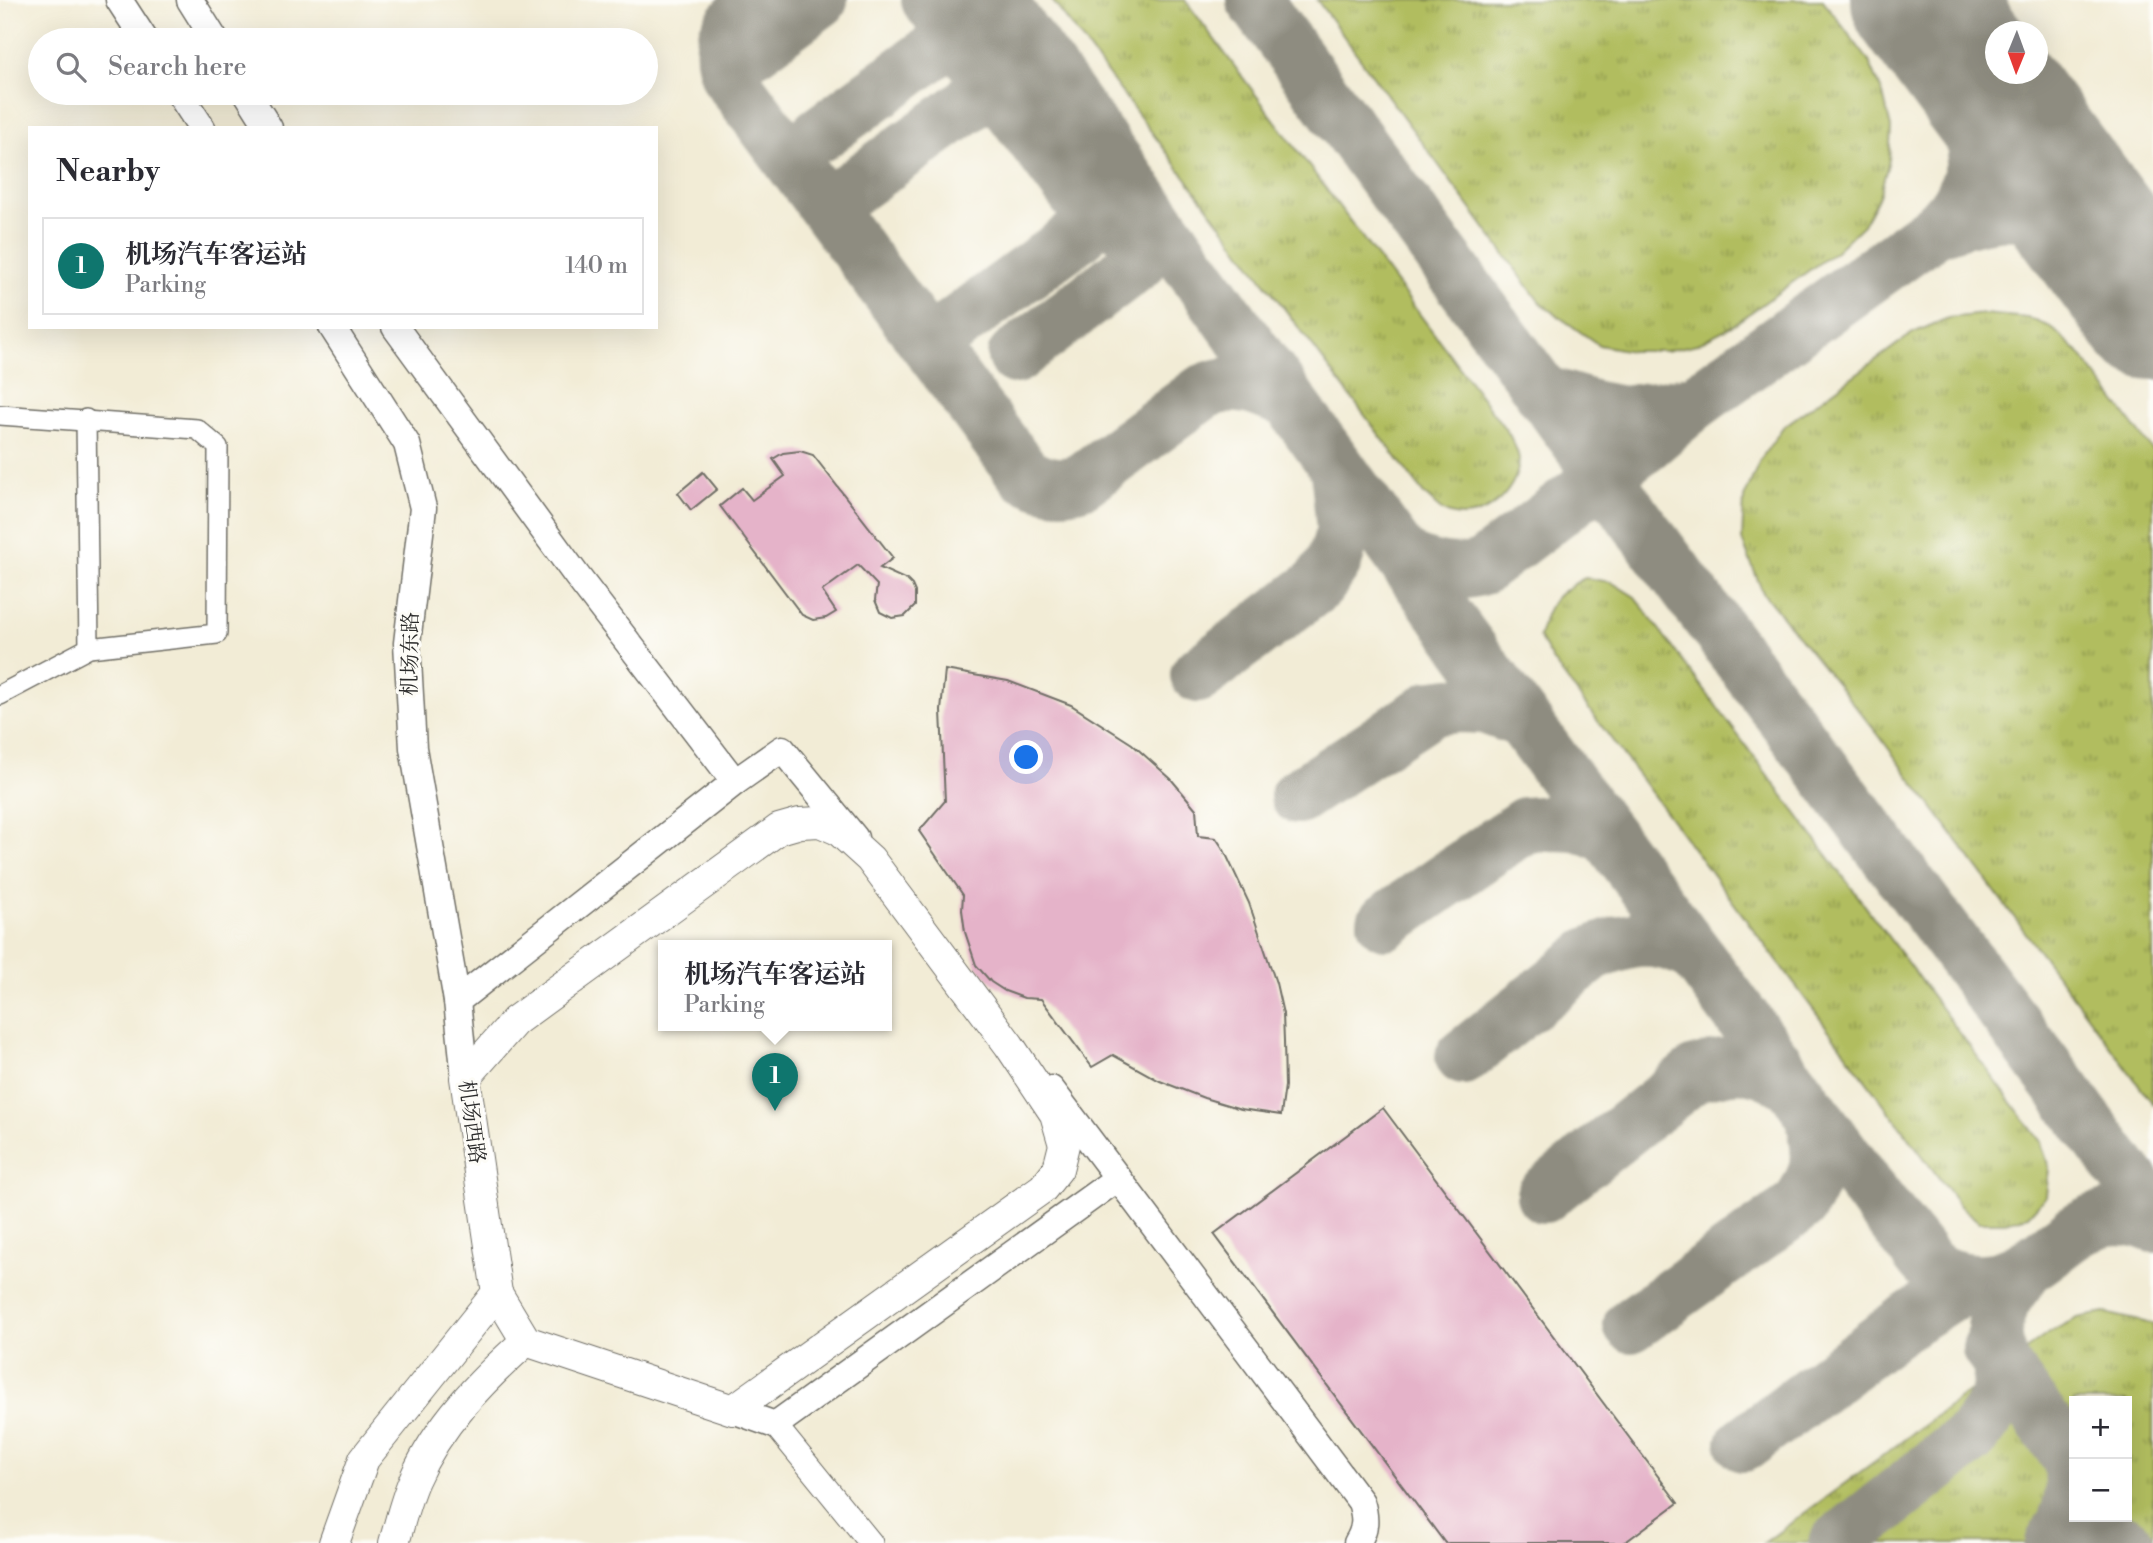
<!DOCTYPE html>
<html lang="en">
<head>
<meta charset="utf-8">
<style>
  :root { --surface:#fff; --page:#f2f2f3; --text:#2b2b33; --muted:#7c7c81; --line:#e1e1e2; --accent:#0f766e }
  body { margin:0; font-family:"Libre Bodoni","Noto Serif SC",serif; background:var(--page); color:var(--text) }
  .controls { position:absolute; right:21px; bottom:21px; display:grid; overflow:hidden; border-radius:0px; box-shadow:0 7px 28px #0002 }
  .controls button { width:63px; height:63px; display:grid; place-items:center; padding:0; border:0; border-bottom:2px solid var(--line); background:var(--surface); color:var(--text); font:35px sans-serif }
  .compass { position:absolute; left:1985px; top:21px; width:63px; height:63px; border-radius:50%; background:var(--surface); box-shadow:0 7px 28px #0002; rotate:181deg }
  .you { position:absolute; left:1027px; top:758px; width:24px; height:24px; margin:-18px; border:5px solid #fff; border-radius:50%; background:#1a73e8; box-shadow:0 0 0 10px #1a73e833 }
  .badge { display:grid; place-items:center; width:46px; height:46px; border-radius:50%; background:var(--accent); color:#fff; font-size:23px; font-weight:700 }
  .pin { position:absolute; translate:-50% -58px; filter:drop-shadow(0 2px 4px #0008) }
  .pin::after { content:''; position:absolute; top:37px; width:24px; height:21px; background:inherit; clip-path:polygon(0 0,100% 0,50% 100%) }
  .popup { position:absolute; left:658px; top:940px; width:234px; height:91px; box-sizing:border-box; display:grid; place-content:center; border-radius:0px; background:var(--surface); filter:drop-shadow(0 2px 5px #0005); font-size:23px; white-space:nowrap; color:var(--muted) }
  .popup b { font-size:26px; color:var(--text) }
  .popup::after { content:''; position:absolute; left:50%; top:100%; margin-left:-14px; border:14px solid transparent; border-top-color:var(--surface) }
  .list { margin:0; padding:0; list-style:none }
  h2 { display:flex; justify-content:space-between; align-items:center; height:91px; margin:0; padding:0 28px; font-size:30px }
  h2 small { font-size:23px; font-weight:400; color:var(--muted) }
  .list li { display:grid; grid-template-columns:46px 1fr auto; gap:21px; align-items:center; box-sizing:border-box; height:98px; margin:0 14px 14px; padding:0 14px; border:2px solid var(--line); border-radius:0px }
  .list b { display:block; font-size:26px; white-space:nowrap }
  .list p { margin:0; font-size:23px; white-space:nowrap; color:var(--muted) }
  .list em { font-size:23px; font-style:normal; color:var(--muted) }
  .icon { flex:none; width:38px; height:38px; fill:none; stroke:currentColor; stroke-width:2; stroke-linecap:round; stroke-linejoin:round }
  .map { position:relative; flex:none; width:2153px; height:1543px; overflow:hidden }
  .search { position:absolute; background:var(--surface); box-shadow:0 7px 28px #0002; left:28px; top:28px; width:630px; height:77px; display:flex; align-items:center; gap:18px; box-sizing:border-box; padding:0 24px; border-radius:38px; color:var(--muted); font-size:26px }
  .panel { position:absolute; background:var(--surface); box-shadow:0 7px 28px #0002; left:28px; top:126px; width:630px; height:203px; border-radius:0px }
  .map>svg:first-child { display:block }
  .grass { fill:url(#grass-tufts); stroke:#6e7445; stroke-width:2; fill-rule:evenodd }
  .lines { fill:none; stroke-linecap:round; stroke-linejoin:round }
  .taxiway { stroke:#8e8c80; stroke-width:56 }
  .runway { stroke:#8e8c80; stroke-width:138 }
  .building { fill:#e5b3c9 }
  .minor-casing { stroke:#716f67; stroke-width:22 }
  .tertiary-casing { stroke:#716f67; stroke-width:25 }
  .secondary-casing { stroke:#716f67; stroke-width:29 }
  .primary-casing { stroke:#716f67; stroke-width:32 }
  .minor { stroke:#fff; stroke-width:19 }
  .tertiary { stroke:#fff; stroke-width:23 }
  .secondary { stroke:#fff; stroke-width:26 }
  .primary { stroke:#fff; stroke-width:30 }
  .labels { text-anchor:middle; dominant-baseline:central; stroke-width:6; stroke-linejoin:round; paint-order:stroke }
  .street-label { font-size:21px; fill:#2b2b2b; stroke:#fdfcf7 }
</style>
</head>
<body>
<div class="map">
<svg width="2153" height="1543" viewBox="0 0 2153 1543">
  <defs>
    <pattern id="grass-tufts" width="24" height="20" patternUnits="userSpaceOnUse" patternTransform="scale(1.75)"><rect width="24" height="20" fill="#b1bd5f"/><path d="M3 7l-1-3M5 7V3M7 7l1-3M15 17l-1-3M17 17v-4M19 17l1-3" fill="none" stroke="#909a4f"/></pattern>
  </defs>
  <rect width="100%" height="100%" fill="#fdfcf7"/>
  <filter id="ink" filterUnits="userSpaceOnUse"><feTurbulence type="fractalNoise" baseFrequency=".0143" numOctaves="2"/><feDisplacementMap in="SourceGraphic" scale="14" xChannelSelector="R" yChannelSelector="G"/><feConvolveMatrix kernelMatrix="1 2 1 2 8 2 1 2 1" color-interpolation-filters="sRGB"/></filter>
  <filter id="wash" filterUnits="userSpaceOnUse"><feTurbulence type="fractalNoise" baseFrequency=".00686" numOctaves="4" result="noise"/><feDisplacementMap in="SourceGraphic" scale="28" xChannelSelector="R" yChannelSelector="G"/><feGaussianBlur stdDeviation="1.57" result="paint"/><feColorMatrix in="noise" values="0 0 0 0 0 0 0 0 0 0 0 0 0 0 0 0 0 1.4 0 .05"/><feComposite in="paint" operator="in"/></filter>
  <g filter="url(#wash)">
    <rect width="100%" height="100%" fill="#f2ecd6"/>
    <g class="grass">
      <path d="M1052,0H1185L1509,434C1512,441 1519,452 1519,460C1518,493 1479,528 1445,512C1438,509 1431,500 1424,494Z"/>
      <path d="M1317,0H1823L1869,61L1883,94L1891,128L1889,160L1879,196L1863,225L1836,251L1732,326L1697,344L1666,351H1631L1599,345L1541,304Z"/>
      <path d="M1984,314L2028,318L2051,327L2080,354L2153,451V1104L1877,733L1763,593L1742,540L1744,498L1760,460L1783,427L1913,333L1948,318Z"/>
      <path d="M1585,578L1611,582L1635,597L2041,1142L2049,1168L2046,1196L2028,1216L2005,1222H1979L1960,1206L1553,661L1539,637C1548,602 1554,594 1585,578Z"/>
      <path d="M2105,1313L2153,1324V1543H1764L2050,1332L2077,1318ZM2127,1401V1517H2074V1401Z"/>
    </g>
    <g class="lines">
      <g class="taxiway">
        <path d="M760,0C731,22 714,38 729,77L1025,475C1045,484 1060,489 1082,481L1203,392C1239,377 1257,388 1290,402"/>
        <path d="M929,0L1086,208C1110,225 1141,230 1170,237"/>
        <path d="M998,0L1438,606L1879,1203C1890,1216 1901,1230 1912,1244C1918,1251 1923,1260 1929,1265C1941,1276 1958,1280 1974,1281C2052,1285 2070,1190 2153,1225"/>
        <path d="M1254,0L1642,528L2153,1210"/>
        <path d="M751,51L820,0"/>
        <path d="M818,135L956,35L970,19L976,5"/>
        <path d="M840,197L968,105L988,78L994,41"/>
        <path d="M1934,230C1940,224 1948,218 1953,211C1975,181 1982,137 1979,101C1977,89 1971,76 1968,64"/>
        <path d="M946,332L1081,233L1090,212L1095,177"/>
        <path d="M1015,356L1139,262C1150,247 1154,236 1156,217"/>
        <path d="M1543,393L1596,409L1624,414L1694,403"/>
        <path d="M1403,558C1430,570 1455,577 1483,567L1647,443L1694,403L1934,230C1979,212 2028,203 2074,223C2084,227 2093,236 2101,242"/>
        <path d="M1198,675L1319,584L1334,562L1344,530L1338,468"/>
        <path d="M1298,796L1432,708L1459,705L1484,706L1522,720"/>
        <path d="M1385,922L1525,825L1554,823L1575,824L1591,828L1608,836"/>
        <path d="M1463,1057L1592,954C1634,937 1652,933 1694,953"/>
        <path d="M1544,1195L1695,1074C1738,1062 1754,1060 1792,1085"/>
        <path d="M1631,1325L1800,1205C1822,1167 1822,1153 1812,1111"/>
        <path d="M1990,1349L2074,1463"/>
        <path d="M1744,1444L1900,1326L1949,1294L1986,1282"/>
        <path d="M2054,1542C2083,1533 2097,1532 2126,1543"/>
        <path d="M1837,1543L1971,1437C1991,1414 2007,1391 1999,1359C1996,1346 1993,1335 1996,1321C1999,1301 2013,1286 2025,1270"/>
        <path d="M2053,1543C2073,1513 2075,1494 2071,1459"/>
      </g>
      <path class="runway" d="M1920,0L2153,311"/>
    </g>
    <g id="blocks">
      <g class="building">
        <path d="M800,451L813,455L893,558L880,568L907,580L912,585L915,592V606L905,616L892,618L880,612L875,600L877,585L858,565L822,591L836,612L826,618L813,620L802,615L720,506L742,488L752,500L785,476L773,459L783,453Z"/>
        <path d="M703,472L717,489L691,510L678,493Z"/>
        <path d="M945,670L1008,681L1071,705L1132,744L1171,779L1196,809L1198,836L1216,838L1224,850L1249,903L1276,983L1283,1014L1284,1041L1285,1086L1281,1115L1241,1109L1204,1098L1160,1081L1113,1055L1092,1067L1041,999L1024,998L1005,991L991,982L976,965L965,932L962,910L963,895L919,831L945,801L941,711Z"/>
        <path d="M1383,1108L1678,1503L1624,1543H1445L1214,1234Z"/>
      </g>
    </g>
  </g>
  <g filter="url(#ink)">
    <use href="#blocks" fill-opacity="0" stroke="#716f67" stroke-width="2"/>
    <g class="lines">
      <g class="minor-casing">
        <g id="minor">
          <path d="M0,415L197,429L218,447L217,634L89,648L0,695"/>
          <path d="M86,419L89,648"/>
        </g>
      </g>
      <g class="tertiary-casing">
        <path id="tertiary" d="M775,1425L871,1543"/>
      </g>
      <g class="secondary-casing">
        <g id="secondary">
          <path d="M119,0L145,40"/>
          <path d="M190,0L215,40"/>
          <path d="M179,93L202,128"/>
          <path d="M247,93L269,128"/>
          <path d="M332,327L407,444L423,508L407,643L413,748L457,1001"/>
          <path d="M395,327L577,576L735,782"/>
          <path d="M465,1078L457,1001L735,782L782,749L855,838"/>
          <path d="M1118,1178L1361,1502C1366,1518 1366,1529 1357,1543"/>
          <path d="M733,1410L775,1425L1118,1178L1051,1089"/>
        </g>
      </g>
      <g class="primary-casing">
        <g id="primary">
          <path d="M334,1543L364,1459L497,1293L465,1078L515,1021L779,829L800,823L820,822L838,830L870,859L1009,1045L1055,1114L1064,1145L1058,1169L1043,1188L733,1410L526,1341L497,1293"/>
          <path d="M394,1543C400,1523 405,1500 414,1480C438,1425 481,1381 526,1341"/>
        </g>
      </g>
      <use href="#minor" class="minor"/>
      <use href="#tertiary" class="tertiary"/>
      <use href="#secondary" class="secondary"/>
      <use href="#primary" class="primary"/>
    </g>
  </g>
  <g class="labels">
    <g class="street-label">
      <text transform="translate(411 654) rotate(-89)">机场东路</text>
      <text transform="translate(471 1122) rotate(82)">机场西路</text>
    </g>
  </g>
</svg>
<div class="controls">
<button>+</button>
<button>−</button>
</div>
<svg class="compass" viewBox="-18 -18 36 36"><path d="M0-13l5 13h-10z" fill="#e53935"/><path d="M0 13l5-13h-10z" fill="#7c7c81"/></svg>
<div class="you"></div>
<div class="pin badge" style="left:775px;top:1111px">1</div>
<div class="popup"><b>机场汽车客运站</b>Parking</div>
<div class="search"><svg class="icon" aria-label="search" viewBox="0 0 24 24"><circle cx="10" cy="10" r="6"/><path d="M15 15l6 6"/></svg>Search here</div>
<section class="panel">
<h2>Nearby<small></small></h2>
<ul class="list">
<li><span class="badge">1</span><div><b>机场汽车客运站</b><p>Parking</p></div><em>140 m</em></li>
</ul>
</section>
</div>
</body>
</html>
